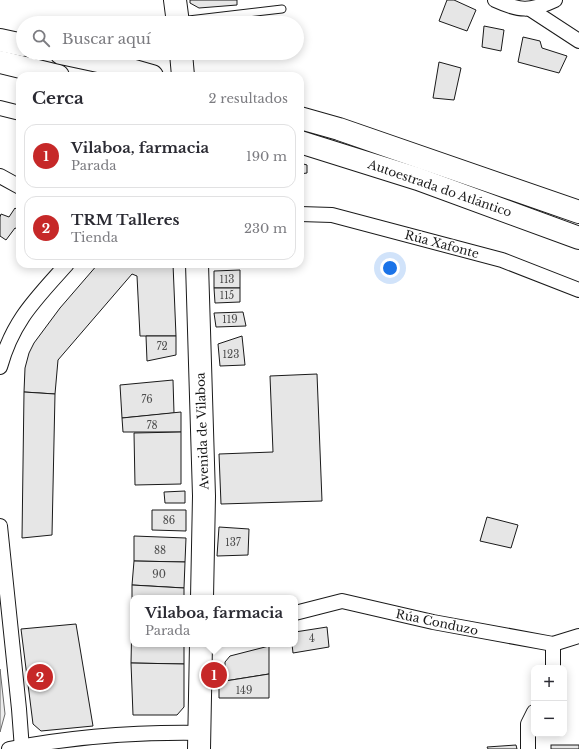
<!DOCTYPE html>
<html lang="es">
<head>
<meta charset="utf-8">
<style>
  :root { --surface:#fff; --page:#f7f7f7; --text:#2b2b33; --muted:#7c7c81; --line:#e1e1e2; --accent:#c62828 }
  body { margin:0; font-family:"Libre Baskerville",serif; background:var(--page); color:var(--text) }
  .controls { position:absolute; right:12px; bottom:12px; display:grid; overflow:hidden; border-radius:8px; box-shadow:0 2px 10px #0003 }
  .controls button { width:36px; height:36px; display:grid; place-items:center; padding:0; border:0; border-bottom:1px solid var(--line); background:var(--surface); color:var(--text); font:20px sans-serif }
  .you { position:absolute; left:390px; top:268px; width:14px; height:14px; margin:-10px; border:3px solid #fff; border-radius:50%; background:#1a73e8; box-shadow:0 0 0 6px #1a73e833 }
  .badge { display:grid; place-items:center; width:26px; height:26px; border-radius:50%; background:var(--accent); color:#fff; font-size:13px; font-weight:700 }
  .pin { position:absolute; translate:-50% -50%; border:2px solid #fff; box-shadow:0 1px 4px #0006 }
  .popup { position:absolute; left:130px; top:595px; width:168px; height:52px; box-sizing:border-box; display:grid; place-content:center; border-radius:8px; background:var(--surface); filter:drop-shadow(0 1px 3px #0005); font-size:13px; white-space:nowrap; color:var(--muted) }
  .popup b { font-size:15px; color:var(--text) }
  .popup::after { content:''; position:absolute; left:50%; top:100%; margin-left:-8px; border:8px solid transparent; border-top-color:var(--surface) }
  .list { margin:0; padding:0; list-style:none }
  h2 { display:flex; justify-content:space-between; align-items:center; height:52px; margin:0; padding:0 16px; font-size:17px }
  h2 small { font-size:13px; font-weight:400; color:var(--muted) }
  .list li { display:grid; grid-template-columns:26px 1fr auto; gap:12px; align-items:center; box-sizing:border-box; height:64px; margin:0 8px 8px; padding:0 8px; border:1px solid var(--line); border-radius:12px }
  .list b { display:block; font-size:15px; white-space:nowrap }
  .list p { margin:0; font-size:13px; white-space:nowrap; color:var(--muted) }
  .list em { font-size:13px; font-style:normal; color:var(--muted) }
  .icon { flex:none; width:22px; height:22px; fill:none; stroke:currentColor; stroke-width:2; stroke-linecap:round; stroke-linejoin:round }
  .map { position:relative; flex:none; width:579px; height:749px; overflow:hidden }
  .search { position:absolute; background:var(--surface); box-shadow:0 2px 10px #0003; left:16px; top:16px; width:288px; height:44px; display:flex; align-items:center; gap:10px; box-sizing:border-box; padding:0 14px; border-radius:22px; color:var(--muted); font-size:15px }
  .panel { position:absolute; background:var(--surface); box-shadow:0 2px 10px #0003; left:16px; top:72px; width:288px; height:196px; border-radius:12px }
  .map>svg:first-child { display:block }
  .parking { fill:#ededed; stroke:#6a6a6a }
  .building { fill:#e6e6e6; stroke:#1a1a1a }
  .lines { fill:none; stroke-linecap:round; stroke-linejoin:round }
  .lane-casing { stroke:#1a1a1a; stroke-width:9 }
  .street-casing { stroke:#1a1a1a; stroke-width:16 }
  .highway-casing { stroke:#1a1a1a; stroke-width:24 }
  .lane { stroke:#fff; stroke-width:7 }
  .street { stroke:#fff; stroke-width:14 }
  .highway { stroke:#fff; stroke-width:22 }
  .labels { text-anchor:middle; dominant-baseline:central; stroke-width:3; stroke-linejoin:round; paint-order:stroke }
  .number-label { font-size:10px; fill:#4d4d4d }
  .street-label { font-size:12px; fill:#1a1a1a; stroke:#fff }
</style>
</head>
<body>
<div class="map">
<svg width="579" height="749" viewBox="0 0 579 749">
  <rect width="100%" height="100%" fill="#fff"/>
  <path class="parking" d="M0,669L5,714L0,732Z"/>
  <g class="building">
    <path d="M190,0H237V5L199,8L190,3Z"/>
    <path d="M447,0H454L476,10L467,31L439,21Z"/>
    <path d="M242,21L243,23H215Z"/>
    <path d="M484,26L504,30L501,51L482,47Z"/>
    <path d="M523,37L540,41L542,48L567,56L559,73L518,62Z"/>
    <path d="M439,62L461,68L454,100L433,98Z"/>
    <path d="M300,163L307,165V173L300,174Z"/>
    <path d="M15,208L20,212V230L15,228L6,240L0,236V217L1,214L9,217Z"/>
    <path d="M98,264H173L176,336H140L137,276L132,274L58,360L55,394L24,392L25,368L29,353L34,343L60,308Z"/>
    <path d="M240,270V288H214V271Z"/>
    <path d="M214,288H240V302L215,303Z"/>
    <path d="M243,312L246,326L216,327L214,313Z"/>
    <path d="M146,336H176V355L147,361Z"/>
    <path d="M242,336L245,365L220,366L218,344Z"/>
    <path d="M317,374L322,501L221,504L219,454L273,452L270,376Z"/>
    <path d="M173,380L174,413L122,418L120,385Z"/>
    <path d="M24,392L55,394L52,535L22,538Z"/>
    <path d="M181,412V432H123L122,418Z"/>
    <path d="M181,432V484L135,485L134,433Z"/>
    <path d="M185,491V503H165L164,492Z"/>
    <path d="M152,510H186V531L152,530Z"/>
    <path d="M487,517L518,525L511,548L480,541Z"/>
    <path d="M219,527L249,529L248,555L217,556Z"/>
    <path d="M134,536L186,538L185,562L134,561Z"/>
    <path d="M134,561L185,562L184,588L132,585Z"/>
    <path d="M132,585L184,588V598H133V616H132Z"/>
    <path d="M132,616H133V644H184V664L131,663Z"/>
    <path d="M76,624L93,726L41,731L33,724L21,629Z"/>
    <path d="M327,627L329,647L293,653L292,644H295V632Z"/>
    <path d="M269,646V674L225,681V662L230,656Z"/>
    <path d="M131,663L184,664V707L177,715H133Z"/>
    <path d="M269,674V698H219V682Z"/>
    <path d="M516,745L517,749H488L487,747Z"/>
    <rect x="551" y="745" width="28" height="4"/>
  </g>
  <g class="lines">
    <g class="lane-casing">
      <path id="lane" d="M180,21L282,9"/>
    </g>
    <g class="street-casing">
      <g id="street">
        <path d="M495,0C519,11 530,12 555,0"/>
        <path d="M530,9L579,41"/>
        <path d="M0,108L20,113"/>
        <path d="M0,176L20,187"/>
        <path d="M300,214L332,215L502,260L579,290"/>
        <path d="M0,367C13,320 36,299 67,264"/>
        <path d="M0,526L19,709L22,749"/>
        <path d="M295,613L342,601L433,622L553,644L579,636"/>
        <path d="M553,668V644"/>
        <path d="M9,749C71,737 136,732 200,733"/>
        <path d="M528,749V724L534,712"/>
      </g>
    </g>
    <g class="highway-casing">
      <g id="highway">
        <path d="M175,0L178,23"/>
        <path d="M0,40L23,45"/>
        <path d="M61,53L103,62L152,76"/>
        <path d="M181,53L183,76"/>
        <path d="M0,62L58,76"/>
        <path d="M300,118L339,129L579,212"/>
        <path d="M300,142L418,179L579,238"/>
        <path d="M197,264L204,496L202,598"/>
        <path d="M199,749L201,644"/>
      </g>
    </g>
    <use href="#lane" class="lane"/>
    <use href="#street" class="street"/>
    <use href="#highway" class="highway"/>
  </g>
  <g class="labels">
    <g class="number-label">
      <text x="227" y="279">113</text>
      <text x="227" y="295">115</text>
      <text x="230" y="319">119</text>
      <text x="162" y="346">72</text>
      <text x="231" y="354">123</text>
      <text x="147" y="399">76</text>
      <text x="152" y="425">78</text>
      <text x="169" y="520">86</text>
      <text x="233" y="542">137</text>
      <text x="160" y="550">88</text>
      <text x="159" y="574">90</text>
      <text x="312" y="638">4</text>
      <text x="244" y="690">149</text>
    </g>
    <g class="street-label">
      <text transform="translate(440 188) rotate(19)">Autoestrada do Atlántico</text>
      <text transform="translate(442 244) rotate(15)">Rúa Xafonte</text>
      <text transform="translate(202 431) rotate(-92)">Avenida de Vilaboa</text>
      <text transform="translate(437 622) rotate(12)">Rúa Conduzo</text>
    </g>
  </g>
</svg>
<div class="controls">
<button>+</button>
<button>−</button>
</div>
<div class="you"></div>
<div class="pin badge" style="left:214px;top:675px">1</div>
<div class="popup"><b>Vilaboa, farmacia</b>Parada</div>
<div class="pin badge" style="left:40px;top:677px">2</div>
<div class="search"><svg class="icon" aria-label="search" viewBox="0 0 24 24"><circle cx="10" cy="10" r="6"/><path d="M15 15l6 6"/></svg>Buscar aquí</div>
<section class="panel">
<h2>Cerca<small>2 resultados</small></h2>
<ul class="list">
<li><span class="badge">1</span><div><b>Vilaboa, farmacia</b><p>Parada</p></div><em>190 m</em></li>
<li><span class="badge">2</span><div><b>TRM Talleres</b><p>Tienda</p></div><em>230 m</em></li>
</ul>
</section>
</div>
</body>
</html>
